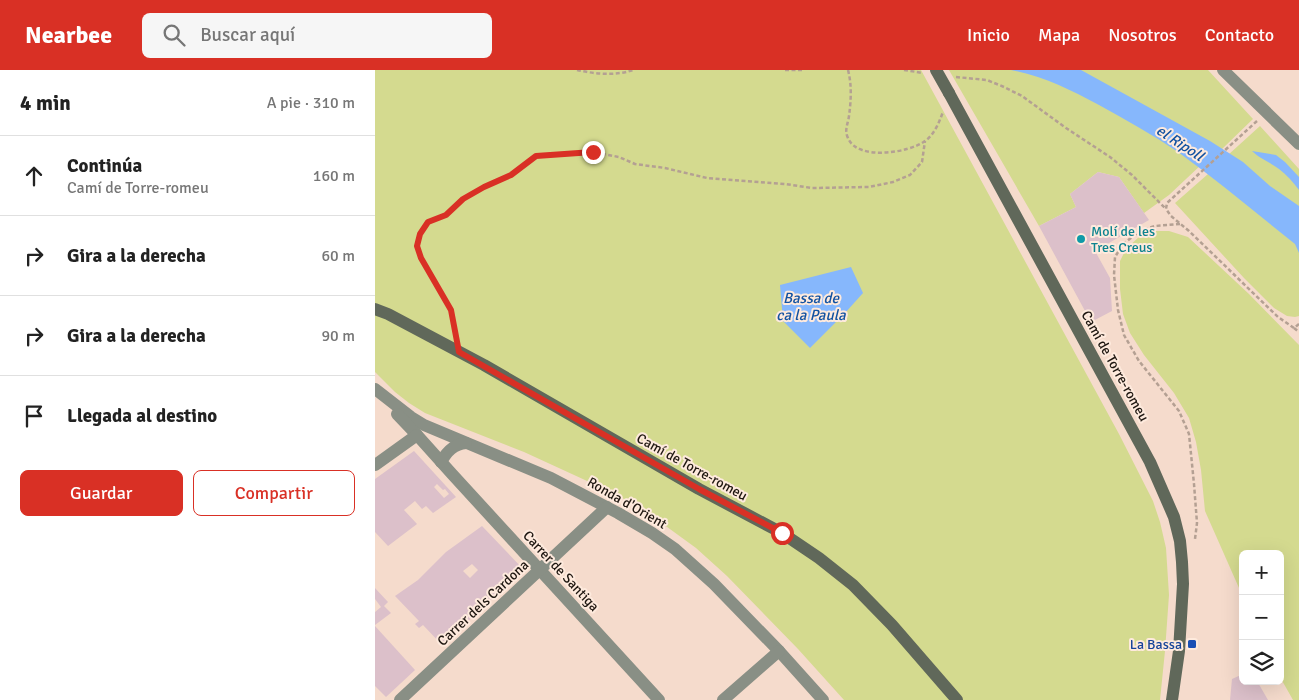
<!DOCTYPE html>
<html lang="es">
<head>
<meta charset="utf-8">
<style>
  :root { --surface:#fff; --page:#f6f6f6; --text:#222; --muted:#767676; --line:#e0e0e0; --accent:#d93025 }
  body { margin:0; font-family:Signika,sans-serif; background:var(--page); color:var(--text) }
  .controls { position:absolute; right:15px; bottom:15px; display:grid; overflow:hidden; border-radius:8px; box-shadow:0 5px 20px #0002 }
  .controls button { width:45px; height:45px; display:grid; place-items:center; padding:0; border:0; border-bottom:1px solid var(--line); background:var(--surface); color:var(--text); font:25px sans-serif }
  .stop { position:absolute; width:15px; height:15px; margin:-11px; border:4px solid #d93025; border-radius:50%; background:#fff }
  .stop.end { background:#d93025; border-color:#fff; box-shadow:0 1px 5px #0008 }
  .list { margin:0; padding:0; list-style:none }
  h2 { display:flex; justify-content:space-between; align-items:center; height:65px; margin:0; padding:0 20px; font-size:21px }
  h2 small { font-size:16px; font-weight:400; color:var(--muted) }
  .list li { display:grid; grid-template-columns:32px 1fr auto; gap:15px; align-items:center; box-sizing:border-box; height:80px; padding:0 20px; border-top:1px solid var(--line) }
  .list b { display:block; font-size:19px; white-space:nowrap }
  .list p { margin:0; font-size:16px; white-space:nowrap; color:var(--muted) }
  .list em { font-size:16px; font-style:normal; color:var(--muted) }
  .actions { display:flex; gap:10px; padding:15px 20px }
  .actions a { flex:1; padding:11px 0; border:1px solid var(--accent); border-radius:8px; text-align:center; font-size:18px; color:var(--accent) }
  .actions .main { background:var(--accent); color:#fff }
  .icon { flex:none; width:28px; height:28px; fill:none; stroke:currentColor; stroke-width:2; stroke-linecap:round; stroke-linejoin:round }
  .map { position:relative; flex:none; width:924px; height:630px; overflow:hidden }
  header { display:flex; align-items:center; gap:30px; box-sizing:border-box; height:70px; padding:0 25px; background:var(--accent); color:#fff }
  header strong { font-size:24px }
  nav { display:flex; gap:28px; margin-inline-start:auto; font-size:18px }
  .search { width:350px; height:45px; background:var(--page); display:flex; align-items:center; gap:12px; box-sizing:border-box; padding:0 18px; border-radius:8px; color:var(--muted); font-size:19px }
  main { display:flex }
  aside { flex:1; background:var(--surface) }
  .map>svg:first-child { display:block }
  .green { fill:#d4da8f }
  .water { fill:#86b7fc }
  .building { fill:#dcc0ca; fill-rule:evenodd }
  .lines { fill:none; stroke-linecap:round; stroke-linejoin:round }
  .path { stroke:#b4a093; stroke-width:2.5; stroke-dasharray:4 2.5; stroke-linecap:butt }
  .street { stroke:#898f85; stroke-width:12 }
  .secondary { stroke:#60685a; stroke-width:12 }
  .secondary-bridge { stroke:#60685a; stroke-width:12 }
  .route { stroke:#d93025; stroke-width:6 }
  .culture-dot { fill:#0f9aa8; stroke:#feeadd; stroke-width:2 }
  .transit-dot { fill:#1a4fb4; stroke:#feeadd; stroke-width:2 }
  .labels { text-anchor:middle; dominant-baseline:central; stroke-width:4; stroke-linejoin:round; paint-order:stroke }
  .culture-label { font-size:14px; fill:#0d838f; stroke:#feeadd; text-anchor:start }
  .street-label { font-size:14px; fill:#1f1711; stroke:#feeadd }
  .transit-label { font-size:14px; fill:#164399; stroke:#feeadd; text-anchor:end }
  .water-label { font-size:15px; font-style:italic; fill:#1352a1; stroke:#feeadd }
</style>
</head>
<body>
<header>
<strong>Nearbee</strong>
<div class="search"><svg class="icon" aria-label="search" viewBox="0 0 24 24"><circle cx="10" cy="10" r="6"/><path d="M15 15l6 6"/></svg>Buscar aquí</div>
<nav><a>Inicio</a><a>Mapa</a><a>Nosotros</a><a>Contacto</a></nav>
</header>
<main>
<aside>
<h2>4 min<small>A pie · 310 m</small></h2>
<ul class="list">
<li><svg class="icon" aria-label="ahead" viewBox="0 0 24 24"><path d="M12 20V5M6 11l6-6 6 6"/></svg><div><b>Continúa</b><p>Camí de Torre-romeu</p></div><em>160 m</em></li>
<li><svg class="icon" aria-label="right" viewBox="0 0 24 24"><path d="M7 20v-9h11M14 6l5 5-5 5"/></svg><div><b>Gira a la derecha</b></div><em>60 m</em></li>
<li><svg class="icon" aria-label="right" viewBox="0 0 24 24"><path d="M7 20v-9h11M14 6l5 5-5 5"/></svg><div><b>Gira a la derecha</b></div><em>90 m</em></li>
<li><svg class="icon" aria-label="arrive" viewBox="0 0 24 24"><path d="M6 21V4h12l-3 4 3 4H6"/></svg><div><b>Llegada al destino</b></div></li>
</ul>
<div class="actions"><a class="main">Guardar</a><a>Compartir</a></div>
</aside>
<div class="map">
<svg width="924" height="630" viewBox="0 0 924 630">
  <rect width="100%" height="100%" fill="#f5dbcc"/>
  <g class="green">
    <path d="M0,0H546L744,364L778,431L785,452L791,478L794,525L790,581L785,630H469L423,579L352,506L321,478L288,454L249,429L223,416L149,382L50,343L34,333L20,322L0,302Z"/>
    <path d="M574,0H833L878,49L847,79L853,85L885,56L924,99V246L920,247L912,246L899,238L869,208L800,133L833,104L827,94L794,125L769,143L744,107L723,102L695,124L701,137L664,156Z"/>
    <path d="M780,161H794L813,167L874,224L924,275V630H918L905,607V484H868V527L830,441L826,400L821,372L814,348L799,323L769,285L755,263L748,244L745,219V191L751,179L765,166Z"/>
  </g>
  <g class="water">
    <path d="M636,0H706L835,71L868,92L895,116L924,136V183L920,174C881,143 843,111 803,82C778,65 751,50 724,35C696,20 668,6 636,0Z"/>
    <path d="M877,81L901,85L910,92L924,107V120C918,112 912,105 904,99C895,92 885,89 877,81Z"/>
    <path d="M476,197L488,223L470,243L435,278L408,251L405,215Z"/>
  </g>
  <g class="building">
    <path d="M723,102L744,107L774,150L720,181L735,208L737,241L716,252L664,156L701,137L695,124Z"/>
    <path d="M39,381L81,427L58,443L51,436L47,439L40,431L29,440L42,454L13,476L0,462V409ZM62,414L68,420L70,419L74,424L69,428L59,417Z"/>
    <path d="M107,456L149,500L67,575L48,555L44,558L40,554L44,551L20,526L43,510L71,482ZM97,494L103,500L95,508L88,501Z"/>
    <path d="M0,518L13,532L9,536L16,543L0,555V542L6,537L0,529Z"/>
    <path d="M0,556L40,600L11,627L0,616Z"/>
    <path d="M868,604V611H882L893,630H855L857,609Z"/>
  </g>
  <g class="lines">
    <g class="path">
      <path d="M202,0C220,4 241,6 258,0"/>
      <path d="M410,0H429"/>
      <path d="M473,0C477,15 476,31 474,46C473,54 469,60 473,68C482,91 534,83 550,71C560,64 564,52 568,42"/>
      <path d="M529,0L548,3"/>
      <path d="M581,7L612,10L629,17L647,26L691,58L735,87L757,105L791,139"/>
      <path d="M882,51L792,133L791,139L796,146L814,161L903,247L919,258L924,254"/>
      <path d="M805,154L780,156L765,161L748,174L740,187L739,205L743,240L749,265L764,291L804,341L814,364L819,414L822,453L820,469"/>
      <path d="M919,258L924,262"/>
      <path d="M81,264L76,240L46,188L41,176L45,164L53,152L71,145L88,129L109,117L136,105L161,86L218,82L244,87L260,94L290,98L332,108L410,114L437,118L494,117L518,112L535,105L547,92L550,71"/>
    </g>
    <g class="street">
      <path d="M848,0L924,74"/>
      <path d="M0,319L36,347L49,355L176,408L243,443L277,463L300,479L339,514L404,581L448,630"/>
      <path d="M22,344L42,365L77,404L284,630"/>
      <path d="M66,392C72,381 79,374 91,373"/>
      <path d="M0,395L42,365"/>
      <path d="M25,630L232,437"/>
      <path d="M348,630L404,581"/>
    </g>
    <g class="secondary">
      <path d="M574,23L775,392L799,447L805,471L807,492L808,514L804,581L797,630"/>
      <path d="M0,239L13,244L109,295L324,419L407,463L444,488L478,515L517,555L582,630"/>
    </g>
    <path class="secondary-bridge" d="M561,0L574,23"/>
  </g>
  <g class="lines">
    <path class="route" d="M218,82L161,86L136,105L109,117L88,129L71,145L53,152L45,164L42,176L46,188L76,240L84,282L324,419L407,463"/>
  </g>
  <circle class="culture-dot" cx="706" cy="169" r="5"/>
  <rect class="transit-dot" x="812" y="569" width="10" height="10" rx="2.5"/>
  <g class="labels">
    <g class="culture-label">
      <text x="716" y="161">Molí de les<tspan x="716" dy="16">Tres Creus</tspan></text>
    </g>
    <g class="street-label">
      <text transform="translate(740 296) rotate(61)">Camí de Torre-romeu</text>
      <text transform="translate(317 397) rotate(29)">Camí de Torre-romeu</text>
      <text transform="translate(252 433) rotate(30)">Ronda d'Orient</text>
      <text transform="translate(186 501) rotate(47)">Carrer de Santiga</text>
      <text transform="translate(108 533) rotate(-43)">Carrer dels Cardona</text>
    </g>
    <g class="transit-label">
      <text x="807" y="574">La Bassa</text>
    </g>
    <g class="water-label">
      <text transform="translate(805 73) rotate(33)">el Ripoll</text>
      <text x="436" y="228">Bassa de<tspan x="436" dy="17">ca la Paula</tspan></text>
    </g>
  </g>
</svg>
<div class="controls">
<button>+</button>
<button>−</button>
<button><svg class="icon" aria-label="layers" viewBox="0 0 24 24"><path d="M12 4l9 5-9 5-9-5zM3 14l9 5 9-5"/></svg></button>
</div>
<div class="stop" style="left:407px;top:463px"></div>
<div class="stop end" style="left:218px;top:82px"></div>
</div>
</main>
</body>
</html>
